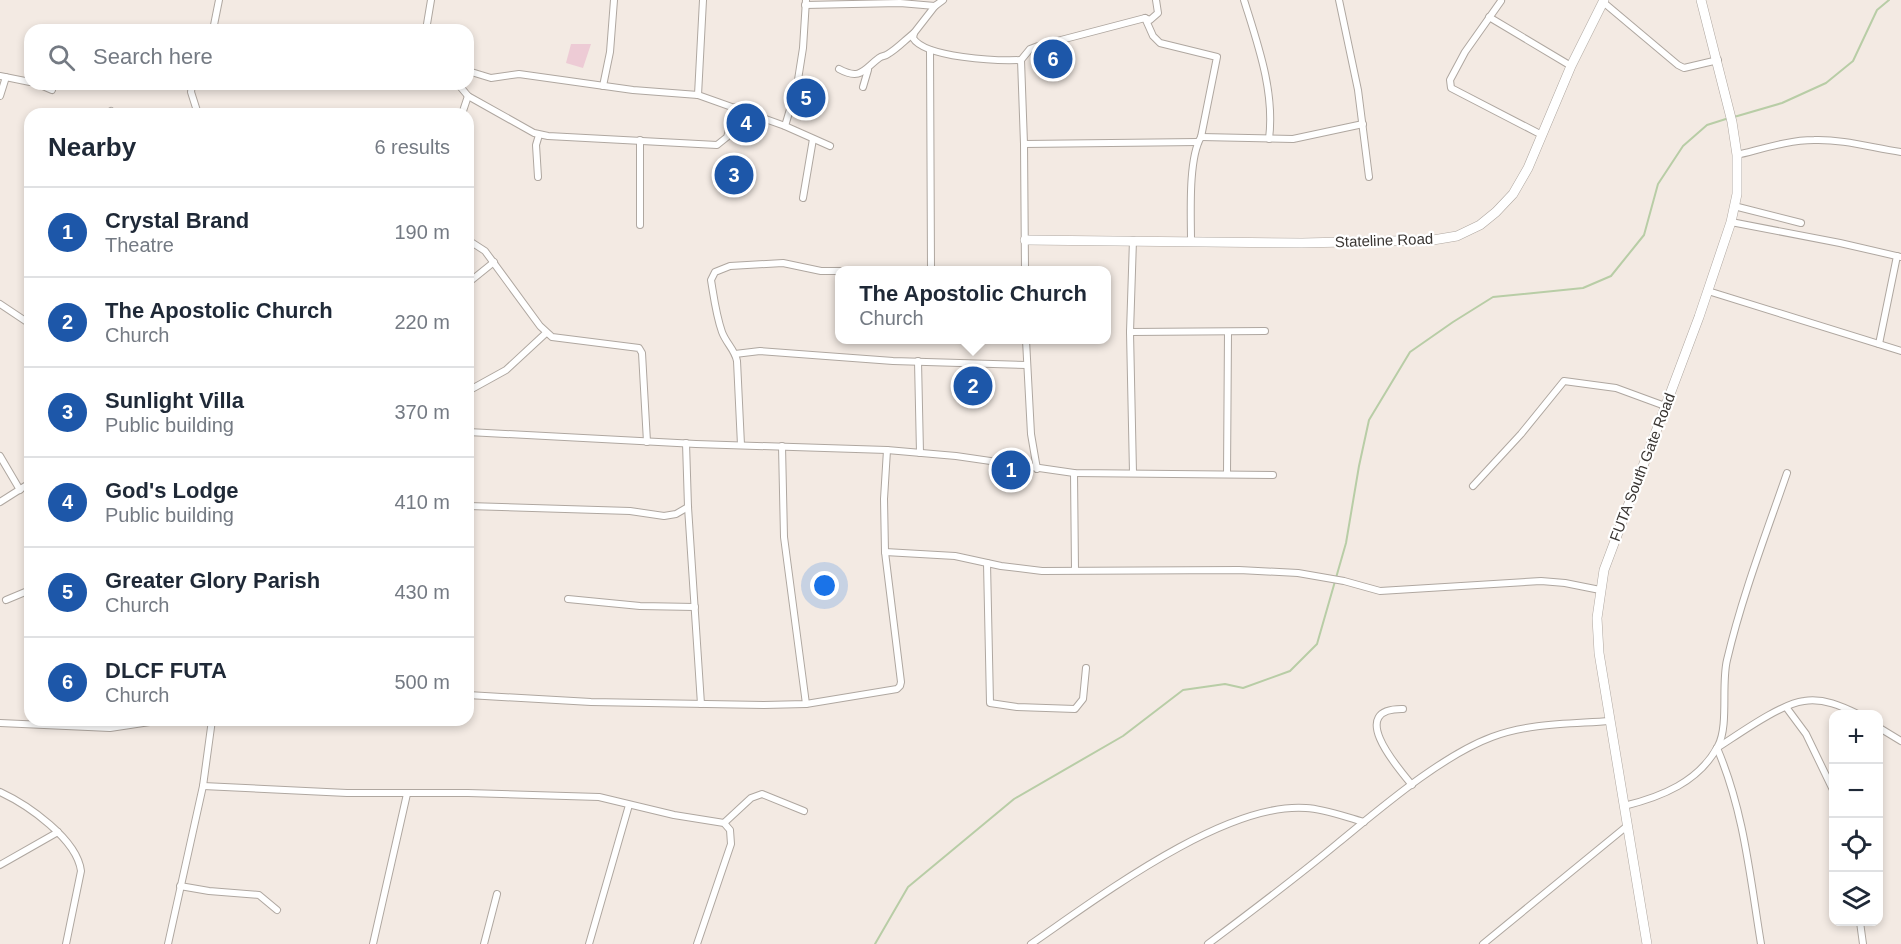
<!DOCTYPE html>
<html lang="en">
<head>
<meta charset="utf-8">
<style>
  :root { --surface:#fff; --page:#f6f6f7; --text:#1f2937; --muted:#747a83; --line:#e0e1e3; --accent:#1d57a9 }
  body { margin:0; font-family:Helvetica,sans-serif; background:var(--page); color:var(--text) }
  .controls { position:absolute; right:18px; bottom:18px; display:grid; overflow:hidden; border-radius:12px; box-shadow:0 3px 9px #0003 }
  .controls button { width:54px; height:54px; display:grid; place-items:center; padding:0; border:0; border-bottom:2px solid var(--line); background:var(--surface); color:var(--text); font:30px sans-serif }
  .you { position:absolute; left:825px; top:586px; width:21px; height:21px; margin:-15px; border:4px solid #fff; border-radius:50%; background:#1a73e8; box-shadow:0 0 0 9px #1a73e833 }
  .badge { display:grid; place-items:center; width:39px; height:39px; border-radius:50%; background:var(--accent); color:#fff; font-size:20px; font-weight:700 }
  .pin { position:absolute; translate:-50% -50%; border:3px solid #fff; box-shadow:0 2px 6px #0006 }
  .popup { position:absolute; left:835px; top:266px; width:276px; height:78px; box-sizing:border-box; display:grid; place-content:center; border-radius:12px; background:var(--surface); filter:drop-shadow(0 2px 4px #0005); font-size:20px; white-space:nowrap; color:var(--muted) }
  .popup b { font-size:22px; color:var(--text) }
  .popup::after { content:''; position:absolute; left:50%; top:100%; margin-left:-12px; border:12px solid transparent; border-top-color:var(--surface) }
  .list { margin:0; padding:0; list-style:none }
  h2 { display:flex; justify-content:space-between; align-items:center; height:78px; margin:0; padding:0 24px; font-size:26px }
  h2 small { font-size:20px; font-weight:400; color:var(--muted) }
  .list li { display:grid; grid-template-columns:39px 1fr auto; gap:18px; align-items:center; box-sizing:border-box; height:90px; padding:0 24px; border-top:2px solid var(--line) }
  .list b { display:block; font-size:22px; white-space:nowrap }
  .list p { margin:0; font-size:20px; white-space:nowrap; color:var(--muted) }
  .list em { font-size:20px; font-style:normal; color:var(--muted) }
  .icon { flex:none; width:33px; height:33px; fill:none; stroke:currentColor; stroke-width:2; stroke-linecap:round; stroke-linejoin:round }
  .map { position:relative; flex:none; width:1901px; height:944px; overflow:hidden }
  .search { position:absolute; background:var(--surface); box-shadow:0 3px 9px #0003; left:24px; top:24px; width:450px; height:66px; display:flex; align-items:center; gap:15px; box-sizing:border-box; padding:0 21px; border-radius:18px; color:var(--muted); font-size:22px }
  .panel { position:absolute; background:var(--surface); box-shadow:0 3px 9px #0003; left:24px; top:108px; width:450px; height:618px; border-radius:18px }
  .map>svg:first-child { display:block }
  .green { fill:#edcbd5 }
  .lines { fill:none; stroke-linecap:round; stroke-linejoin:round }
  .stream { stroke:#b8cda6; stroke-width:2 }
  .street-casing { stroke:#afa7a0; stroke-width:8 }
  .secondary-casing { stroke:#afa7a0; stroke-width:10 }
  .street { stroke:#fff; stroke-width:6 }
  .secondary { stroke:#fff; stroke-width:9 }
  .labels { text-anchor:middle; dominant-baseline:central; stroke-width:4.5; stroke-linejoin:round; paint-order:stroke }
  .street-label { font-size:15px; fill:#3a3633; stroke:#fff }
</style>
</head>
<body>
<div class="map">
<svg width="1901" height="944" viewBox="0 0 1901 944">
  <rect width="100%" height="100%" fill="#f3eae3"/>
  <path class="green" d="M571,44H591L583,68L566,63Z"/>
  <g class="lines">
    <g class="stream">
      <path d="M1734,117L1782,103L1826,83L1853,61L1877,10L1889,0"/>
      <path d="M875,944L908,887L1014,799L1123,736L1183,690L1225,684L1243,688L1290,671L1317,644L1346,543L1359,466L1369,420L1410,352L1453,322L1493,297L1583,288L1611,276L1644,235L1658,184L1683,146L1707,125L1729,118"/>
    </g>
    <g class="street-casing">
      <g id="street">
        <path d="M1244,0C1258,45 1275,92 1269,139"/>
        <path d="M1339,0L1358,90L1369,177"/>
        <path d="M1501,1L1465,52L1450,80L1451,88L1540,134"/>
        <path d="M1603,2L1678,65L1684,68L1718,60"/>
        <path d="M805,5L900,3L935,6L943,0"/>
        <path d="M935,6L914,33L913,38C925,58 998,61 1021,60"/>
        <path d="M1489,17L1571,66"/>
        <path d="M1145,18L1153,36L1160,43L1217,57L1201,137C1188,159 1191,215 1191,241"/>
        <path d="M213,30L219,0"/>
        <path d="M426,30L431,0"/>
        <path d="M930,50L931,269"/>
        <path d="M839,69C861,81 864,69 879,58C883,55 884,57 888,54C897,49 905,40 914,33"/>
        <path d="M468,71L491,78L519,74L633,90L698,95L785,126L830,146"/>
        <path d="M0,76L30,82"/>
        <path d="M38,84L52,90"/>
        <path d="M192,84L191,92L198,114"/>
        <path d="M458,84L468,96L534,133L548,136L717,145L727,137L736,107"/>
        <path d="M603,86L610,52L614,0"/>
        <path d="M863,87L868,70"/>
        <path d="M698,95L703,0"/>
        <path d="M0,96L6,77"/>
        <path d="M107,114L111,111"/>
        <path d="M462,114L468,96"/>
        <path d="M785,126L797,86L803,48L806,0"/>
        <path d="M1201,137L1293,139L1363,124"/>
        <path d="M640,140V225"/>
        <path d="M1024,144L1198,142"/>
        <path d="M1737,155C1762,149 1789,140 1814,140C1843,139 1873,148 1901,152"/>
        <path d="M538,177L536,145L539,135"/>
        <path d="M803,198L813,139"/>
        <path d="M1734,206L1801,223"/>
        <path d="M1731,222L1840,243L1901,257"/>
        <path d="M468,240L485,251L540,326L552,337L639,348L642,353L647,442"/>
        <path d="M854,270H1025"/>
        <path d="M1025,270L1024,144L1021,60L1030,49L1038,46L1145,18L1150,20L1158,13L1156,0"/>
        <path d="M468,283L494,262"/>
        <path d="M1708,291L1901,351"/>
        <path d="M0,304L30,324"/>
        <path d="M1130,332L1265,331"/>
        <path d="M1026,340L1031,434L1037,469"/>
        <path d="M1879,344L1897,256"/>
        <path d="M735,354L760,351L893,361L1027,365"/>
        <path d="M918,361L920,453"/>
        <path d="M468,391L506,370L546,333"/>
        <path d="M468,432L696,444L887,450L956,456L1074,473L1273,475"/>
        <path d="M686,443L688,507L701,704"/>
        <path d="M741,445L737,361C735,350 726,343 722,332C716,315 714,298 711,280L715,272L730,266L783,263L821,271H840"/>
        <path d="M782,446L784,537L806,704"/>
        <path d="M0,456L20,490"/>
        <path d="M1074,473L1075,570"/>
        <path d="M1133,473L1130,332L1133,240"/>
        <path d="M1227,474L1228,332"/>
        <path d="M1473,486L1521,434L1564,381L1616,388L1665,406"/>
        <path d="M0,502L30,483"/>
        <path d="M468,506L630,511L664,516L676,514L688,507"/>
        <path d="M885,552L955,556L1001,566L1042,571L1239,570L1298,573L1344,581L1380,591L1541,581L1565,583L1600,590"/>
        <path d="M987,563L990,703L1017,707L1075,709L1083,699L1086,668"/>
        <path d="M568,599L640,606L695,607"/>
        <path d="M6,600L30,590"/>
        <path d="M468,695L591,702L764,705L806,704L897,689L900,686L901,682L885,552L884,499L887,450"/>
        <path d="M1786,707L1806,734L1834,792"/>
        <path d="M1403,709C1346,708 1397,767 1412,785"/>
        <path d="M0,723L110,728L163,720"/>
        <path d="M1878,727L1901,741"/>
        <path d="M1717,748C1744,811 1750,877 1761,944"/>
        <path d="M1717,748C1739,734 1780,704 1804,701C1824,698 1841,706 1858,714"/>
        <path d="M203,786L347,793H468L599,797L674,815L724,823L730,830L731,844L697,944"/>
        <path d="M0,792C28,805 77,839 81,871L66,944"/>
        <path d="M1624,806C1661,797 1699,782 1718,746C1729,726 1721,684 1727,660C1742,596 1766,534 1787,473"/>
        <path d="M724,823L751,798L762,794L804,811"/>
        <path d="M0,865L58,832"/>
        <path d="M180,886L209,891L259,895L277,910"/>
        <path d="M1860,922L1863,944"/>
        <path d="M168,944L203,786L212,720"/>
        <path d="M373,944L407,794"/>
        <path d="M484,944L497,894"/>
        <path d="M589,944L629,805"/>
        <path d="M1031,944C1098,898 1224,802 1306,808C1325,809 1345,817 1364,822"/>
        <path d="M1208,944C1252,911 1296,878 1338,843C1381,808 1441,756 1492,737C1529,723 1571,724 1610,721"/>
        <path d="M1483,944L1627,826"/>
      </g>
    </g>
    <g class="secondary-casing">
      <g id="secondary">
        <path d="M1025,240L1302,243L1433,240L1457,236L1480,225L1496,212L1513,194L1528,168L1571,66L1604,0"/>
        <path d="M1647,944L1599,653L1597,618L1604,570L1699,317L1731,222L1737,194V155L1732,122L1701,0"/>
      </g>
    </g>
    <use href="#street" class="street"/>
    <use href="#secondary" class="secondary"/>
  </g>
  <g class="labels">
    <g class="street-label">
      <text transform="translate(1384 240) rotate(-2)">Stateline Road</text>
      <text transform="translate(1642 467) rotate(-69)">FUTA South Gate Road</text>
    </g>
  </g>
</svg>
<div class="controls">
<button>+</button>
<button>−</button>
<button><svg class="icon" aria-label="locate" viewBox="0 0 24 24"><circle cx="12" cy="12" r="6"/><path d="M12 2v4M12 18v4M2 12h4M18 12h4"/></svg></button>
<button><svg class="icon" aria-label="layers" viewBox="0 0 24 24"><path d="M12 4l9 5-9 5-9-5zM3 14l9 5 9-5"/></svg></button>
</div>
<div class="you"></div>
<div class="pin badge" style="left:1011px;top:470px">1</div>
<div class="pin badge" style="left:973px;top:386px">2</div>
<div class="popup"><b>The Apostolic Church</b>Church</div>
<div class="pin badge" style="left:734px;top:175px">3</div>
<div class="pin badge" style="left:746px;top:123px">4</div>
<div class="pin badge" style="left:806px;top:98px">5</div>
<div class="pin badge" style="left:1053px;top:59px">6</div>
<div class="search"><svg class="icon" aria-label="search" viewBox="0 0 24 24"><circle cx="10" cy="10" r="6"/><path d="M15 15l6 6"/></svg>Search here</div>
<section class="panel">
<h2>Nearby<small>6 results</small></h2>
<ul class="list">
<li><span class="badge">1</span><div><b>Crystal Brand</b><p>Theatre</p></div><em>190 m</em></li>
<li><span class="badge">2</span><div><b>The Apostolic Church</b><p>Church</p></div><em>220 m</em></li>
<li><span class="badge">3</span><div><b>Sunlight Villa</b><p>Public building</p></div><em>370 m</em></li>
<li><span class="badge">4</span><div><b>God's Lodge</b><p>Public building</p></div><em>410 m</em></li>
<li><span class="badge">5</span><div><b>Greater Glory Parish</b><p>Church</p></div><em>430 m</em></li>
<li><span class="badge">6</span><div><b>DLCF FUTA</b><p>Church</p></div><em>500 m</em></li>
</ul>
</section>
</div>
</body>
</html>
